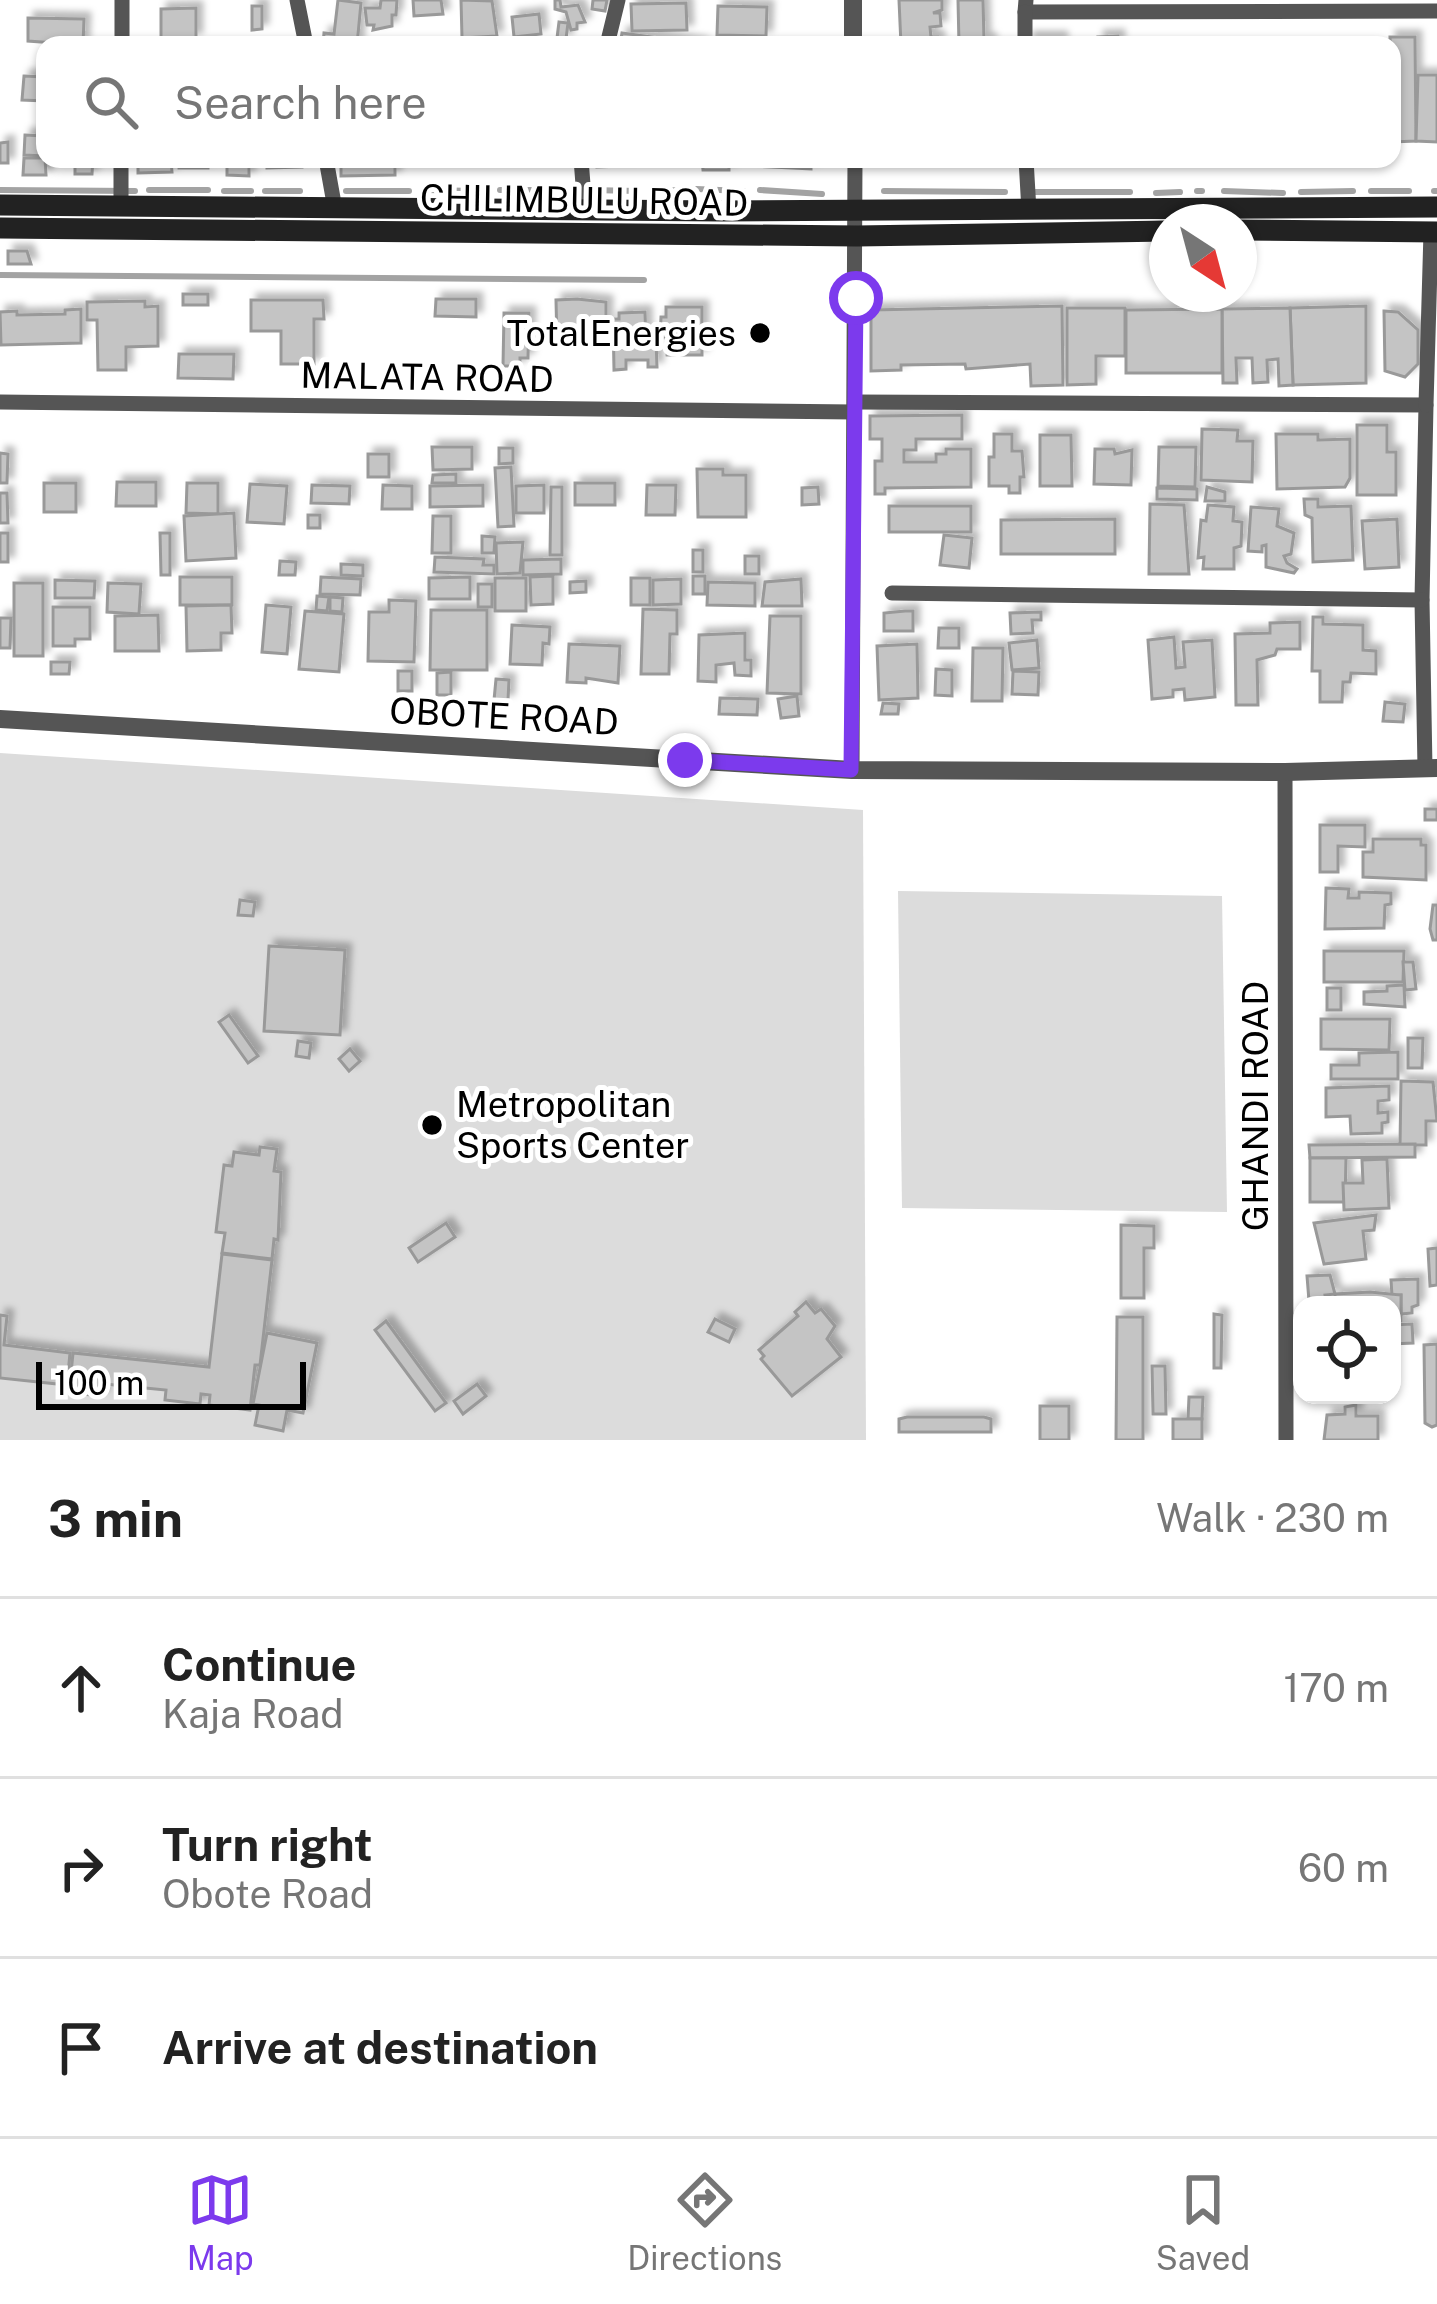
<!DOCTYPE html>
<html lang="en">
<head>
<meta charset="utf-8">
<style>
  :root { --surface:#fff; --page:#f2f2f2; --text:#222; --muted:#767676; --line:#e0e0e0; --accent:#7c3aed }
  body { margin:0; font-family:"Public Sans",sans-serif; background:var(--page); color:var(--text) }
  .controls { position:absolute; right:36px; bottom:36px; display:grid; overflow:hidden; border-radius:24px; box-shadow:0 3px 9px #0004 }
  .controls button { width:108px; height:108px; display:grid; place-items:center; padding:0; border:0; border-bottom:3px solid var(--line); background:var(--surface); color:var(--text); font:60px sans-serif }
  .compass { position:absolute; left:1149px; top:204px; width:108px; height:108px; border-radius:50%; background:var(--surface); box-shadow:0 3px 9px #0004; rotate:144deg }
  .scale { position:absolute; left:36px; bottom:30px; width:270px; box-sizing:border-box; padding-left:12px; border:6px solid #000; border-top:0; font-size:33px; line-height:42px; white-space:nowrap; color:#000; -webkit-text-stroke:9px #fff; paint-order:stroke }
  .stop { position:absolute; width:36px; height:36px; margin:-27px; border:9px solid #7c3aed; border-radius:50%; background:#fff }
  .stop.end { background:#7c3aed; border-color:#fff; box-shadow:0 3px 12px #0008 }
  .list { margin:0; padding:0; list-style:none }
  h2 { display:flex; justify-content:space-between; align-items:center; height:156px; margin:0; padding:0 48px; font-size:51px }
  h2 small { font-size:39px; font-weight:400; color:var(--muted) }
  .list li { display:grid; grid-template-columns:78px 1fr auto; gap:36px; align-items:center; box-sizing:border-box; height:180px; padding:0 48px; border-top:3px solid var(--line) }
  .list b { display:block; font-size:45px; white-space:nowrap }
  .list p { margin:0; font-size:39px; white-space:nowrap; color:var(--muted) }
  .list em { font-size:39px; font-style:normal; color:var(--muted) }
  .icon { flex:none; width:66px; height:66px; fill:none; stroke:currentColor; stroke-width:2; stroke-linecap:round; stroke-linejoin:round }
  .map { position:relative; flex:none; width:1437px; height:1440px; overflow:hidden }
  .search { position:absolute; background:var(--surface); box-shadow:0 3px 9px #0004; left:36px; right:36px; top:36px; height:132px; display:flex; align-items:center; gap:30px; box-sizing:border-box; padding:0 42px; border-radius:24px; color:var(--muted); font-size:45px }
  .sheet { height:696px; background:var(--surface) }
  nav { display:flex; justify-content:space-around; align-items:center; box-sizing:border-box; height:168px; border-top:3px solid var(--line); background:var(--surface); font-size:33px; color:var(--muted) }
  nav a { display:grid; justify-items:center; gap:6px }
  nav .on { color:var(--accent) }
  .map>svg:first-child { display:block }
  .green { fill:#dcdcdc }
  .lines { fill:none; stroke-linecap:round; stroke-linejoin:round }
  .stream { stroke:#a3a3a3; stroke-width:6 }
  .building { fill:#c4c4c4; stroke:#999; stroke-width:3; filter:url(#shadow) }
  .minor { stroke:#555; stroke-width:15 }
  .tertiary { stroke:#555; stroke-width:18 }
  .secondary { stroke:#222; stroke-width:21 }
  .route { stroke:#7c3aed; stroke-width:15 }
  .poi-dot { fill:#000; stroke:#fff; stroke-width:4.5 }
  .labels { text-anchor:middle; dominant-baseline:central; stroke-width:10; stroke-linejoin:round; paint-order:stroke }
  .street-label { font-size:36px; fill:#000; stroke:#fff }
  .poi-label { font-size:36px; fill:#000; stroke:#fff; text-anchor:end }
</style>
</head>
<body>
<div class="map">
<svg width="1437" height="1440" viewBox="0 0 1437 1440">
  <defs>
    <filter id="shadow"><feDropShadow dx="6" dy="-6" stdDeviation="3" flood-color="#0004"/></filter>
  </defs>
  <rect width="100%" height="100%" fill="#fff"/>
  <g class="green">
    <path d="M0,753L863,810L866,1440H0Z"/>
    <path d="M898,891L1222,896L1227,1212L902,1208Z"/>
  </g>
  <g class="lines">
    <g class="stream">
      <path d="M696,189L743,191"/>
      <path d="M0,190L135,191"/>
      <path d="M149,190H208"/>
      <path d="M427,190L477,191"/>
      <path d="M500,190H565"/>
      <path d="M589,190L638,191"/>
      <path d="M760,190L822,194"/>
      <path d="M224,191H251"/>
      <path d="M265,191H300"/>
      <path d="M346,191H409"/>
      <path d="M652,191L682,190"/>
      <path d="M884,191L1005,192"/>
      <path d="M1197,191H1202"/>
      <path d="M1224,191L1283,193"/>
      <path d="M1371,191H1409"/>
      <path d="M1434,191H1437"/>
      <path d="M1032,192H1130"/>
      <path d="M1301,192L1353,191"/>
      <path d="M1156,193L1180,192"/>
      <path d="M0,275L644,280"/>
    </g>
  </g>
  <g class="building">
    <path d="M338,0L361,3L357,45H323L324,33L334,34Z"/>
    <path d="M381,0H397L396,15H392V26L373,30L374,25H367L365,8H380Z"/>
    <path d="M413,0H441L443,14L414,16Z"/>
    <path d="M461,0L492,1L497,36L462,38Z"/>
    <path d="M555,0H560L561,7L578,5L585,22L577,23V29L571,30L566,12L555,9Z"/>
    <path d="M593,0H607L605,11L592,9Z"/>
    <path d="M899,0H942V10L933,13H940L941,26L930,27L931,37H938V45H901Z"/>
    <path d="M958,0H983L984,40H990V45H959Z"/>
    <path d="M686,3L687,30L632,31L631,4Z"/>
    <path d="M252,6H262V29L252,30Z"/>
    <path d="M718,6L767,7L766,36L717,35Z"/>
    <path d="M196,8V38L161,39V9Z"/>
    <path d="M539,14L541,34L514,37L512,17Z"/>
    <path d="M28,18L84,19L83,45L28,41Z"/>
    <path d="M559,22L568,23L566,39L557,38Z"/>
    <path d="M622,33L703,44L620,45Z"/>
    <path d="M1118,36V45H1099L1098,37Z"/>
    <path d="M1390,37H1415L1416,141L1392,142Z"/>
    <rect x="1028" y="38" width="33" height="7"/>
    <path d="M1418,75H1437V142L1416,141Z"/>
    <path d="M24,76L45,77V101L22,100Z"/>
    <path d="M25,135L45,136V156L24,155Z"/>
    <path d="M8,142V163H0V143Z"/>
    <path d="M24,158H45L46,175H23Z"/>
    <path d="M75,159H93L92,174H75Z"/>
    <path d="M138,159H171L172,172L138,173Z"/>
    <rect x="179" y="159" width="29" height="9"/>
    <path d="M227,159H249V176L227,175Z"/>
    <path d="M267,159H302V167L267,168Z"/>
    <path d="M341,159H395V175L341,176Z"/>
    <path d="M597,159H647V165L597,167Z"/>
    <path d="M702,159H729V170H703Z"/>
    <path d="M752,159H811V169L752,166Z"/>
    <path d="M8,251H27L31,264H8Z"/>
    <rect x="183" y="294" width="25" height="11"/>
    <path d="M436,299H476V317L435,316Z"/>
    <path d="M577,299L606,302V338L557,343L556,300Z"/>
    <path d="M251,300H323L324,319H314V364H281V331H251Z"/>
    <path d="M145,301V307L158,306V346L126,347V370H98L97,320H87V302Z"/>
    <path d="M1062,306L1063,385L1031,386L1030,364L966,369L965,364L901,365V370L871,371V310Z"/>
    <path d="M1366,306V383L1293,385L1290,308Z"/>
    <path d="M666,307H702V355H667V338H660L661,317H666Z"/>
    <path d="M1067,308H1125V356H1096V384L1067,385Z"/>
    <path d="M1290,308L1293,385L1279,386L1278,359L1267,360L1268,382L1253,383L1252,358H1236L1237,383H1223L1222,309Z"/>
    <path d="M81,309V343L1,345L0,312L17,311V315L65,314V310Z"/>
    <path d="M1222,309V373H1126V310Z"/>
    <path d="M1384,311L1398,312L1418,330V364L1405,377L1385,371Z"/>
    <path d="M645,312L646,341L656,340L657,367H648V360H626V369L614,370L613,319H619V313Z"/>
    <path d="M504,313H529L528,358H520V366H503Z"/>
    <path d="M179,354H234L233,379L178,378Z"/>
    <path d="M962,415V439H916V450H904V462H936V454H946V449H971V487L885,488V494H875V461H882V439H870V416Z"/>
    <path d="M1357,425H1387V452H1396V495H1357Z"/>
    <path d="M1202,429L1238,430L1237,441H1253L1252,482L1201,480Z"/>
    <path d="M994,434H1012V451H1022L1024,477H1020V493H1009V486H989V457H994Z"/>
    <path d="M1276,434H1318V440L1350,439V478L1345,487L1277,489Z"/>
    <path d="M1040,435H1071L1072,486H1040Z"/>
    <path d="M432,447H472V469L433,470Z"/>
    <path d="M1159,447H1196L1195,487L1158,486Z"/>
    <path d="M499,448H513V463L499,464Z"/>
    <path d="M1095,449H1114L1115,454L1132,450L1131,485L1094,484Z"/>
    <path d="M0,453L8,454L7,483H0Z"/>
    <rect x="368" y="454" width="21" height="23"/>
    <path d="M511,467L514,526L498,527L495,468Z"/>
    <path d="M697,469H723V475H746V517H698Z"/>
    <path d="M456,474V483H432L433,475Z"/>
    <path d="M117,482H156V506H116Z"/>
    <rect x="44" y="483" width="32" height="29"/>
    <path d="M187,483H218V514L186,513Z"/>
    <rect x="575" y="483" width="40" height="22"/>
    <path d="M250,484L287,486L284,524L247,522Z"/>
    <path d="M312,485L350,486L349,504L311,503Z"/>
    <path d="M383,485L412,486V509H382Z"/>
    <path d="M483,485V506L430,507V486Z"/>
    <path d="M544,485V513H516V486Z"/>
    <path d="M647,485H676L675,515H646Z"/>
    <path d="M551,487H562V555H550Z"/>
    <path d="M818,487L819,504L802,505V488Z"/>
    <path d="M1207,487L1225,492V501H1205Z"/>
    <path d="M1157,488L1197,489V500L1157,499Z"/>
    <path d="M0,493H7L8,523H0Z"/>
    <path d="M1304,499H1318V507L1351,506L1353,560L1313,562L1312,518L1305,515Z"/>
    <path d="M1150,504L1184,505L1189,574H1149Z"/>
    <path d="M1208,505L1234,507L1233,521L1242,522L1241,546L1234,548V569H1203L1204,557L1198,558L1201,520L1206,521Z"/>
    <rect x="889" y="506" width="82" height="26"/>
    <path d="M1251,507L1279,509L1277,526L1294,533L1291,554L1284,556L1287,563L1297,569L1294,573L1266,567V545L1262,546V552L1248,551Z"/>
    <path d="M234,513L236,558L186,561L184,516Z"/>
    <rect x="308" y="515" width="12" height="13"/>
    <path d="M433,516H451V553H432Z"/>
    <path d="M1115,519V554H1001V520Z"/>
    <path d="M1397,519L1399,567L1365,569L1362,521Z"/>
    <rect x="0" y="533" width="8" height="29"/>
    <path d="M160,533H170V575H161Z"/>
    <path d="M944,535L972,538L969,568L940,565Z"/>
    <path d="M482,536L495,537L494,553H482Z"/>
    <path d="M523,542L520,573L497,574L496,543Z"/>
    <rect x="693" y="550" width="10" height="22"/>
    <rect x="745" y="556" width="14" height="18"/>
    <path d="M435,557L484,559L483,565H494V574L434,572Z"/>
    <path d="M561,559V574L523,575V560Z"/>
    <path d="M280,561L296,562L295,575H279Z"/>
    <path d="M341,564L363,565V576L341,575Z"/>
    <path d="M553,576V604L531,605L530,577Z"/>
    <rect x="693" y="576" width="12" height="18"/>
    <rect x="180" y="577" width="52" height="28"/>
    <path d="M321,577L361,579L360,595L320,594Z"/>
    <path d="M470,577V599H429V578Z"/>
    <rect x="495" y="578" width="31" height="33"/>
    <rect x="631" y="578" width="19" height="27"/>
    <path d="M681,579V604L653,605V580Z"/>
    <path d="M801,579L802,606H762L765,582Z"/>
    <path d="M55,580L95,581L94,598H55Z"/>
    <path d="M586,581V592L570,593V582Z"/>
    <path d="M708,582L755,583V606L707,605Z"/>
    <rect x="14" y="583" width="29" height="73"/>
    <path d="M108,583L141,584L139,614L107,612Z"/>
    <rect x="478" y="584" width="14" height="23"/>
    <path d="M317,596L329,597L327,611L316,610Z"/>
    <path d="M330,597L343,598L342,612L330,611Z"/>
    <path d="M389,600L416,601L414,662L368,661L369,612H389Z"/>
    <path d="M231,605L232,633H221V650L187,651L186,606Z"/>
    <path d="M266,605L291,607L287,654L262,652Z"/>
    <path d="M53,607H90V639H75V646H53Z"/>
    <path d="M643,609L677,610V634H670L669,674H641Z"/>
    <path d="M431,610H487V670H430Z"/>
    <path d="M305,611L344,614L339,672L299,669Z"/>
    <path d="M905,611H913V631H884V613Z"/>
    <path d="M1041,612V620H1032L1033,633L1011,634L1010,613Z"/>
    <path d="M158,615L159,651H115V616Z"/>
    <path d="M770,616H801V694L767,693Z"/>
    <path d="M1313,617H1323V624L1363,625V650L1376,651V674L1351,673L1350,682H1343L1342,702H1320V671H1312Z"/>
    <path d="M0,618H11L10,648H0Z"/>
    <path d="M1300,622V649H1277L1275,655L1257,660L1258,705H1236L1235,634L1270,633V623Z"/>
    <path d="M512,625L550,627L549,644L543,643L542,665L510,664Z"/>
    <path d="M939,628H959V648H938Z"/>
    <path d="M745,633V660H751V676L735,675L734,663L716,665V682L698,681L699,635Z"/>
    <path d="M1174,637L1176,668L1185,667L1183,642L1212,640L1215,697L1185,700L1184,689L1173,690V697L1152,699L1148,640Z"/>
    <path d="M1037,640L1039,668L1012,670L1009,643Z"/>
    <path d="M569,644L620,646L618,683L586,678V683L567,682Z"/>
    <path d="M917,644L918,698L879,700L877,646Z"/>
    <path d="M973,648H1003L1002,701H972Z"/>
    <path d="M51,662H70L69,674H51Z"/>
    <path d="M936,669L952,670V696L935,695Z"/>
    <rect x="398" y="671" width="14" height="20"/>
    <path d="M1013,671L1039,672L1038,695L1012,694Z"/>
    <path d="M451,672V695H437V673Z"/>
    <path d="M496,679L509,680L508,700H494Z"/>
    <path d="M797,696L799,716L781,718L778,699Z"/>
    <path d="M720,698L758,699L757,715L719,714Z"/>
    <path d="M1385,702L1405,704L1403,722L1383,721Z"/>
    <path d="M883,703L899,704L898,714H881Z"/>
    <rect x="1425" y="809" width="12" height="11"/>
    <path d="M1320,825H1365V847L1338,846V872H1320Z"/>
    <path d="M1373,839H1421V845H1426V880L1363,877V852H1373Z"/>
    <path d="M1326,888L1349,889L1348,898H1359V892L1391,893V904L1385,905L1384,928L1325,929Z"/>
    <path d="M240,900L255,902L253,916L238,915Z"/>
    <path d="M1433,905H1437V940H1433L1430,929Z"/>
    <path d="M269,946L345,950L340,1035L264,1031Z"/>
    <path d="M1324,951H1404L1403,982H1324Z"/>
    <path d="M1403,962H1413L1416,989L1405,990Z"/>
    <path d="M1404,985L1405,1007L1364,1004V992L1387,991V986Z"/>
    <rect x="1327" y="988" width="14" height="22"/>
    <path d="M229,1015L258,1056L248,1063L219,1022Z"/>
    <path d="M1321,1019H1390L1389,1050L1321,1049Z"/>
    <path d="M1408,1038H1423L1422,1068H1408Z"/>
    <path d="M298,1041L311,1043L309,1058L296,1056Z"/>
    <path d="M350,1049L360,1061L349,1071L339,1059Z"/>
    <path d="M1398,1052V1079H1331V1065H1359V1053Z"/>
    <path d="M1401,1081L1433,1082L1437,1121H1426V1145H1400Z"/>
    <path d="M1389,1086V1100L1378,1101V1113L1388,1112V1122L1382,1123V1133L1351,1134L1350,1116L1326,1117V1088Z"/>
    <path d="M1415,1144V1157L1310,1158L1309,1145Z"/>
    <path d="M260,1147L277,1149L274,1171L281,1172L278,1240L274,1239L272,1259L222,1253L225,1233L216,1232L224,1165L232,1166L234,1152L259,1155Z"/>
    <path d="M1310,1158H1346L1345,1202H1310Z"/>
    <path d="M1387,1159L1389,1208L1344,1210L1343,1183H1363L1362,1160Z"/>
    <path d="M1376,1215L1374,1230L1363,1231L1366,1259L1324,1264L1314,1223Z"/>
    <path d="M446,1223L455,1237L418,1262L409,1248Z"/>
    <path d="M1121,1225L1154,1226V1248H1144V1298H1121Z"/>
    <path d="M1437,1248V1285L1430,1286L1428,1249Z"/>
    <path d="M222,1254L272,1260L260,1365H255L250,1410L209,1405L210,1395L201,1394L200,1404L165,1400L166,1390L104,1384L102,1396L69,1393L73,1353L209,1367Z"/>
    <path d="M1330,1275L1335,1294L1325,1295L1326,1300L1309,1301L1307,1276Z"/>
    <path d="M1418,1279V1305L1412,1307V1313L1401,1314V1295L1392,1296L1391,1280Z"/>
    <path d="M1370,1292L1401,1295V1321L1392,1322V1305H1322L1335,1302V1294Z"/>
    <path d="M806,1302L815,1313L821,1309L835,1326L827,1339L841,1357L792,1396L761,1359L764,1356L759,1350L798,1316L795,1312Z"/>
    <path d="M1214,1314L1222,1315L1221,1368H1214Z"/>
    <path d="M0,1315L7,1316L4,1345L70,1353L67,1385L0,1378Z"/>
    <path d="M1117,1317H1143V1440H1116Z"/>
    <path d="M715,1319L735,1329L729,1342L708,1332Z"/>
    <path d="M386,1321L446,1403L435,1411L375,1330Z"/>
    <path d="M1412,1324L1413,1343L1392,1344V1325Z"/>
    <path d="M267,1333L317,1343L303,1413L287,1410L283,1431L255,1425L259,1405L253,1404Z"/>
    <path d="M1437,1344V1425L1432,1427L1425,1423L1424,1345Z"/>
    <path d="M1152,1366H1165L1166,1414H1153Z"/>
    <path d="M477,1384L486,1396L463,1414L454,1401Z"/>
    <path d="M1189,1397H1203L1202,1419H1188Z"/>
    <path d="M1356,1405V1416H1378V1440H1324L1327,1415L1345,1414V1407Z"/>
    <rect x="1040" y="1406" width="29" height="34"/>
    <path d="M907,1417H984L991,1419V1432H899V1419Z"/>
    <rect x="1173" y="1419" width="29" height="21"/>
  </g>
  <g class="lines">
    <g class="minor">
      <path d="M297,0L306,45"/>
      <path d="M1026,0L1025,12L1437,11"/>
      <path d="M122,45V0"/>
      <path d="M607,45L618,0"/>
      <path d="M1025,45V12"/>
      <path d="M326,159L335,209"/>
      <path d="M581,159L585,210"/>
      <path d="M1026,159L1029,211"/>
      <path d="M121,207V159"/>
      <path d="M0,402L854,412"/>
      <path d="M855,402L1426,405L1422,600L1425,768"/>
      <path d="M1426,405L1431,232"/>
      <path d="M892,593L1422,600"/>
      <path d="M852,770L855,159"/>
      <path d="M1285,772L1286,1440"/>
    </g>
    <g class="tertiary">
      <path d="M853,0V45"/>
      <path d="M0,719L852,770L1285,772L1437,768"/>
    </g>
    <g class="secondary">
      <path d="M0,205L722,211L1437,207"/>
      <path d="M0,228L857,236L1167,231"/>
      <path d="M1239,230L1437,232"/>
    </g>
  </g>
  <g class="lines">
    <path class="route" d="M685,760L851,770L856,298"/>
  </g>
  <g class="poi-dot">
    <circle cx="760" cy="333" r="12"/>
    <circle cx="432" cy="1125" r="12"/>
  </g>
  <g class="labels">
    <g class="street-label">
      <text transform="translate(584 200) rotate(1)">CHILIMBULU ROAD</text>
      <text transform="translate(427 377) rotate(1)">MALATA ROAD</text>
      <text transform="translate(504 716) rotate(3)">OBOTE ROAD</text>
      <text transform="translate(1255 1106) rotate(-90)">GHANDI ROAD</text>
    </g>
    <g class="poi-label">
      <text x="736" y="333">TotalEnergies</text>
      <text x="456" y="1104" text-anchor="start">Metropolitan<tspan x="456" dy="41">Sports Center</tspan></text>
    </g>
  </g>
</svg>
<div class="controls">
<button><svg class="icon" aria-label="locate" viewBox="0 0 24 24"><circle cx="12" cy="12" r="6"/><path d="M12 2v4M12 18v4M2 12h4M18 12h4"/></svg></button>
</div>
<svg class="compass" viewBox="-18 -18 36 36"><path d="M0-13l5 13h-10z" fill="#e53935"/><path d="M0 13l5-13h-10z" fill="#767676"/></svg>
<div class="scale">100 m</div>
<div class="stop" style="left:856px;top:298px"></div>
<div class="stop end" style="left:685px;top:760px"></div>
<div class="search"><svg class="icon" aria-label="search" viewBox="0 0 24 24"><circle cx="10" cy="10" r="6"/><path d="M15 15l6 6"/></svg>Search here</div>
</div>
<section class="sheet">
<h2>3 min<small>Walk · 230 m</small></h2>
<ul class="list">
<li><svg class="icon" aria-label="ahead" viewBox="0 0 24 24"><path d="M12 20V5M6 11l6-6 6 6"/></svg><div><b>Continue</b><p>Kaja Road</p></div><em>170 m</em></li>
<li><svg class="icon" aria-label="right" viewBox="0 0 24 24"><path d="M7 20v-9h11M14 6l5 5-5 5"/></svg><div><b>Turn right</b><p>Obote Road</p></div><em>60 m</em></li>
<li><svg class="icon" aria-label="arrive" viewBox="0 0 24 24"><path d="M6 21V4h12l-3 4 3 4H6"/></svg><div><b>Arrive at destination</b></div></li>
</ul>
</section>
<nav>
<a class="on"><svg class="icon" aria-label="map" viewBox="0 0 24 24"><path d="M3 6l6-2 6 2 6-2v14l-6 2-6-2-6 2zM9 4v14M15 6v14"/></svg>Map</a>
<a><svg class="icon" aria-label="directions" viewBox="0 0 24 24"><path d="M12 3l9 9-9 9-9-9zM9 14v-3h6M13 9l2 2-2 2"/></svg>Directions</a>
<a><svg class="icon" aria-label="saved" viewBox="0 0 24 24"><path d="M7 4h10v16l-5-4-5 4z"/></svg>Saved</a>
</nav>
</body>
</html>
